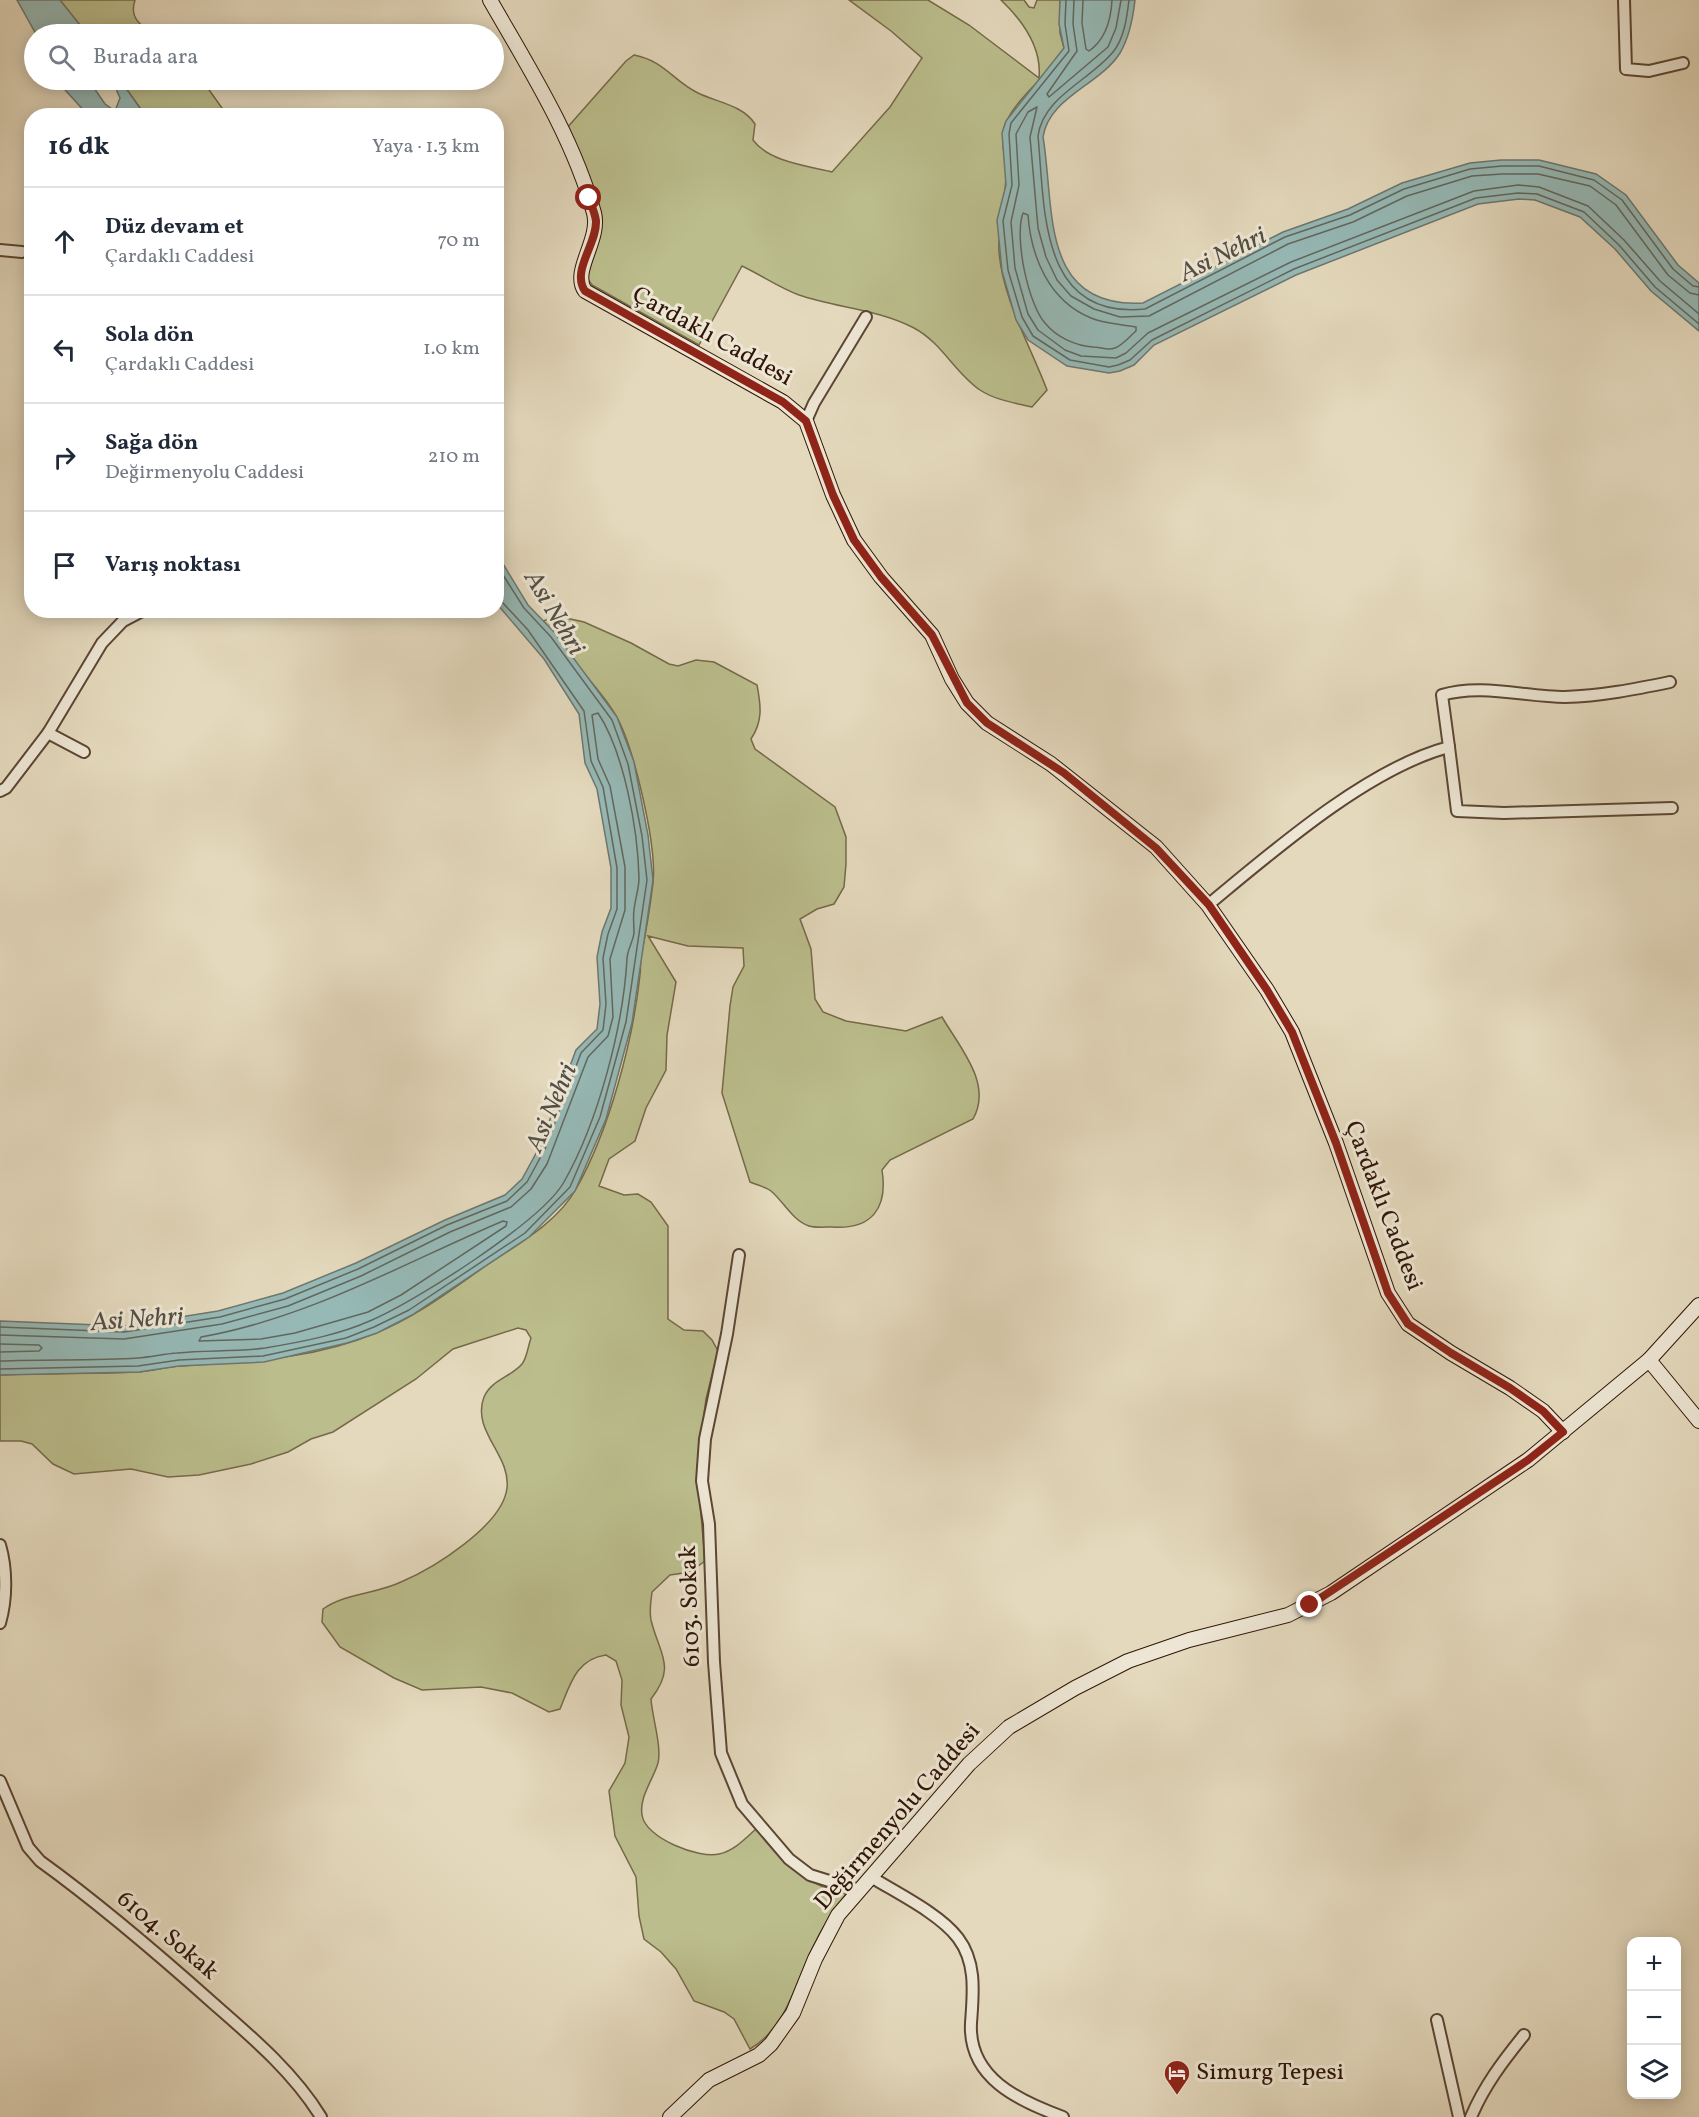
<!DOCTYPE html>
<html lang="tr">
<head>
<meta charset="utf-8">
<style>
  :root { --surface:#fff; --page:#f6f6f7; --text:#1f2937; --muted:#747a83; --line:#e0e1e3 }
  body { margin:0; font-family:Vollkorn,serif; background:var(--page); color:var(--text) }
  .controls { position:absolute; right:18px; bottom:18px; display:grid; overflow:hidden; border-radius:12px; box-shadow:0 3px 15px #0003 }
  .controls button { width:54px; height:54px; display:grid; place-items:center; padding:0; border:0; border-bottom:2px solid var(--line); background:var(--surface); color:var(--text); font:30px sans-serif }
  .stop { position:absolute; width:18px; height:18px; margin:-14px; border:4px solid #8f2418; border-radius:50%; background:#fff }
  .stop.end { background:#8f2418; border-color:#fff; box-shadow:0 2px 6px #0008 }
  .list { margin:0; padding:0; list-style:none }
  h2 { display:flex; justify-content:space-between; align-items:center; height:78px; margin:0; padding:0 24px; font-size:26px }
  h2 small { font-size:20px; font-weight:400; color:var(--muted) }
  .list li { display:grid; grid-template-columns:39px 1fr auto; gap:18px; align-items:center; box-sizing:border-box; height:108px; padding:0 24px; border-top:2px solid var(--line) }
  .list b { display:block; font-size:22px; white-space:nowrap }
  .list p { margin:0; font-size:20px; white-space:nowrap; color:var(--muted) }
  .list em { font-size:20px; font-style:normal; color:var(--muted) }
  .icon { flex:none; width:33px; height:33px; fill:none; stroke:currentColor; stroke-width:2; stroke-linecap:round; stroke-linejoin:round }
  .map { position:relative; flex:none; width:1699px; height:2117px; overflow:hidden }
  .search { position:absolute; background:var(--surface); box-shadow:0 3px 15px #0003; left:24px; top:24px; width:480px; height:66px; display:flex; align-items:center; gap:15px; box-sizing:border-box; padding:0 21px; border-radius:33px; color:var(--muted); font-size:22px }
  .panel { position:absolute; background:var(--surface); box-shadow:0 3px 15px #0003; left:24px; top:108px; width:480px; height:510px; border-radius:24px }
  .map>svg:first-child { display:block }
  .green { fill:#bbbd8c; stroke:#756949; stroke-width:1.5 }
  .water { fill:#96b9b6; stroke:#6d7770; stroke-width:1.5 }
  .lines { fill:none; stroke-linecap:round; stroke-linejoin:round }
  .shore { stroke:#62675e; stroke-width:1.5 }
  .street-casing { stroke:#5c4634; stroke-width:14 }
  .secondary-casing { stroke:#2f1506; stroke-width:16 }
  .street { stroke:#ede6d4; stroke-width:10 }
  .secondary { stroke:#ede6d4; stroke-width:14 }
  .route { stroke:#8f2418; stroke-width:8 }
  .labels { text-anchor:middle; dominant-baseline:central; stroke-width:6; stroke-linejoin:round; paint-order:stroke }
  .street-label { font-size:24px; fill:#2f1506; stroke:#ede6d4 }
  .poi-label { font-size:24px; fill:#2f1506; stroke:#ede6d4; text-anchor:start }
  .water-label { font-size:26px; font-style:italic; fill:#534e44; stroke:#ede6d4 }
</style>
</head>
<body>
<div class="map">
<svg width="1699" height="2117" viewBox="0 0 1699 2117">
  <rect width="100%" height="100%" fill="#e4d9bd"/>
  <filter id="stains"><feTurbulence type="fractalNoise" baseFrequency=".00333" numOctaves="4"/><feColorMatrix values="0 0 0 0 .2 0 0 0 0 .09 0 0 0 0 .02 0 0 0 .5 -.17"/></filter>
  <radialGradient id="worn" r=".72"><stop offset=".6" stop-color="#630" stop-opacity="0"/><stop offset="1" stop-color="#630" stop-opacity=".3"/></radialGradient>
  <g class="green">
    <path d="M60,0H135C129,18 140,25 154,34H87Z"/>
    <path d="M849,0H928L969,25L1039,78C1042,47 1023,21 1001,0H1024L1029,7L1034,8L1037,0H1060V33L1064,48C1050,75 1021,93 1007,120C998,136 1006,156 1006,174C1006,200 997,226 999,252C1003,300 1030,345 1047,390L1032,407C1015,403 995,400 980,390C955,373 942,343 914,328C878,309 837,308 799,295C780,288 761,275 742,266L699,345L592,285L587,278L599,235L566,129L626,61L634,55C665,61 673,81 698,93C716,102 743,105 755,124L753,140C769,162 808,166 832,172L890,107L922,58L891,31Z"/>
    <path d="M120,80H202L227,115H145Z"/>
    <path d="M557,616L584,622L631,643L669,664L678,666L696,660L714,662L757,685C761,706 763,721 751,739L755,749L835,807L846,837V864L844,887L834,904L817,909L800,919L811,949L815,999L823,1012L846,1021L906,1031L942,1017C960,1048 993,1084 973,1119L890,1160L882,1170C888,1208 872,1230 832,1227C825,1227 815,1228 809,1226C792,1220 784,1202 771,1191C766,1187 757,1185 750,1182L722,1093L730,1006L733,987L744,966L743,948L688,946L648,936L676,982L667,1035L666,1070L646,1108L635,1141L609,1159L599,1186L624,1195L638,1194L651,1202L668,1226V1319L684,1330L703,1331L712,1340L718,1351L706,1399L697,1468L705,1561L690,1572L670,1575L652,1592C651,1601 649,1610 651,1620C659,1654 677,1666 651,1699C652,1716 662,1747 658,1763C653,1780 639,1797 642,1815C645,1838 699,1859 719,1854C734,1851 746,1838 757,1828C790,1863 796,1882 846,1894C835,1909 824,1924 816,1941C795,1979 790,2025 750,2049L734,2019L724,2012L694,2001L676,1969L661,1952L644,1939L639,1916L636,1877L615,1836L609,1791L625,1763L629,1737L621,1705L622,1680L616,1661L606,1655C576,1659 570,1685 560,1709L549,1712L512,1693L481,1687L422,1690L394,1678L340,1647L322,1622L323,1609C346,1593 376,1594 401,1582C434,1568 503,1525 507,1488C511,1455 471,1431 484,1397C491,1380 511,1377 522,1364C527,1358 528,1346 531,1338L526,1330L518,1328L453,1349L416,1379L333,1432L311,1439L288,1452L251,1464L199,1475L168,1477L131,1469L74,1474L53,1464L32,1444L21,1441H0V1375C46,1373 91,1374 137,1372C151,1371 166,1367 180,1366C248,1361 311,1360 376,1333C416,1317 451,1290 487,1265C518,1244 557,1223 576,1189C609,1131 633,1041 640,975C641,969 640,963 641,957C646,932 650,908 653,883C657,846 634,746 615,714C603,694 587,678 573,660C563,647 555,634 543,621Z"/>
  </g>
  <g class="water">
    <path d="M17,0H60L87,34H36Z"/>
    <path d="M1060,0H1135C1133,18 1129,38 1120,53C1100,85 1049,97 1043,137C1055,207 1039,309 1143,303L1283,232L1348,209L1402,183L1470,163L1501,160H1539L1596,174L1626,195L1678,265L1699,283V331L1651,291L1615,249L1580,217L1535,200L1519,199L1478,204L1296,275L1154,345L1134,365L1120,371L1109,373L1067,366L1028,340L1016,320L1002,271L997,220L1006,185L1002,133L1006,121L1064,48L1059,24Z"/>
    <path d="M56,80H100L94,88L105,104L115,111L120,98L116,89L106,80H120L145,115H88Z"/>
    <path d="M497,554L528,605L555,633L617,717L634,762L648,835L653,880L632,1023L606,1119L575,1191L529,1237L412,1315L377,1333L347,1343L264,1362L179,1366L139,1372L0,1375V1321L124,1326L218,1311L283,1293L356,1263L445,1220L505,1195L522,1179L540,1146L576,1050L597,1029L600,1004L597,957L602,932L611,908V868L597,789L585,763L579,714L544,659L497,604Z"/>
  </g>
  <g class="lines">
    <g class="shore">
      <path d="M1066,0L1065,24L1069,51L1011,123L1009,134L1012,185L1003,221L1008,270L1022,317L1033,336L1070,360L1109,367L1118,365L1130,360L1152,340L1294,269L1476,198L1518,193L1537,194L1584,212L1619,245L1655,287L1699,324"/>
      <path d="M1074,0L1073,24L1077,51L1047,94L1049,97L1108,47L1116,28L1121,0"/>
      <path d="M1083,0L1082,23L1086,49L1089,51C1105,40 1111,19 1112,0"/>
      <path d="M1129,0C1127,17 1124,39 1113,52C1089,81 1043,97 1038,136C1045,209 1039,320 1145,309L1285,237L1350,215L1404,189L1470,169L1502,166H1539L1594,180L1622,200L1673,269L1693,286L1699,287"/>
      <path d="M1023,213L1028,215C1031,257 1049,301 1091,318C1106,324 1121,324 1136,327V331C1129,337 1123,345 1115,348C1107,351 1101,347 1093,347C1076,346 1056,337 1045,323C1028,304 1014,237 1023,213Z"/>
      <path d="M1699,295L1690,293L1668,275L1616,205L1590,186L1538,174H1502L1472,176L1407,196L1353,222L1288,244L1149,316L1120,317L1094,309L1071,296L1057,280L1046,257L1038,228L1030,137L1037,107L1028,112L1016,134L1019,185L1011,222L1015,268L1028,314L1038,330L1065,350L1081,356L1116,358L1126,353L1148,333L1291,262L1474,191L1518,185L1539,187L1588,206L1624,240L1660,281L1699,314"/>
      <path d="M503,1221L507,1222L506,1226L401,1295L368,1312L295,1333L261,1339L199,1341L201,1337C309,1318 404,1263 503,1221Z"/>
      <path d="M0,1327L124,1332L220,1317L285,1299L358,1269L447,1225L507,1201L527,1182L545,1149L581,1053L603,1030L606,1004L603,958L608,934L617,909V868L603,787L591,761L584,711L528,630L503,603L496,601"/>
      <path d="M0,1335L124,1339L222,1324L288,1306L361,1276L450,1232L511,1207L531,1189L547,1164L588,1057L608,1036L613,1017L610,959L625,910V867L610,786L598,759L592,715L598,713C624,752 638,830 639,878C639,889 635,899 634,910C633,918 634,925 634,933C633,942 627,950 627,959C623,1028 598,1122 564,1182C542,1221 416,1301 372,1320C339,1335 301,1342 265,1348C236,1352 206,1350 177,1353C164,1354 151,1357 138,1358C93,1361 46,1359 0,1361"/>
      <path d="M0,1344L39,1345L42,1348L39,1351L0,1352"/>
      <path d="M0,1369L138,1366L179,1360L263,1356L346,1338L374,1327L409,1310L525,1233L570,1187L600,1117L626,1022L647,880L642,836L628,764L612,720L551,637L524,608L496,564"/>
    </g>
    <g class="street-casing">
      <g id="street">
        <path d="M1624,0L1626,69L1649,71L1683,63"/>
        <path d="M0,250L22,252"/>
        <path d="M806,421L814,403L866,317"/>
        <path d="M48,733L84,752"/>
        <path d="M1449,747L1457,811L1504,813L1672,808"/>
        <path d="M0,791L6,788L48,733L102,643L123,621L144,610"/>
        <path d="M1208,905C1272,852 1368,768 1449,747L1442,695C1481,683 1525,697 1565,697C1601,696 1636,689 1670,682"/>
        <path d="M739,1255L727,1334L705,1439L702,1481L709,1524L714,1662L721,1753L742,1804L789,1859L810,1875L858,1890"/>
        <path d="M0,1545C7,1569 7,1599 0,1623"/>
        <path d="M0,1781L28,1847L40,1861C101,1905 158,1954 214,2004C253,2038 294,2073 321,2117"/>
        <path d="M871,1877C897,1893 940,1914 958,1938C977,1963 973,1994 971,2023C968,2078 1019,2101 1063,2117"/>
        <path d="M1437,2020L1459,2117"/>
        <path d="M1471,2117C1484,2086 1503,2061 1524,2035"/>
      </g>
    </g>
    <g class="secondary-casing">
      <g id="secondary">
        <path d="M490,0C529,68 573,137 594,213C601,240 571,271 585,291L783,402L806,421L833,495L854,540L881,577L932,635L952,679L967,703L987,723L1051,764L1156,847L1208,905L1267,990L1292,1032L1336,1143L1388,1293L1408,1324L1451,1353L1510,1388L1543,1411L1563,1432"/>
        <path d="M1649,1360L1699,1421"/>
        <path d="M670,2117L709,2080L759,2055L771,2044L793,2013L815,1959L838,1915L969,1764L1009,1727L1075,1688L1128,1661L1189,1640L1288,1615L1331,1593L1528,1460L1649,1360L1699,1305"/>
      </g>
    </g>
    <use href="#street" class="street"/>
    <use href="#secondary" class="secondary"/>
  </g>
  <g class="lines">
    <path class="route" d="M589,198C591,205 595,213 596,221C597,244 571,271 585,291L783,402L806,421L833,495L854,540L881,577L932,635L967,703L987,723L1064,773L1156,848L1209,905L1267,990L1292,1032L1336,1143L1388,1293L1408,1324L1451,1353L1510,1388L1543,1411L1563,1432L1528,1460L1310,1605"/>
  </g>
  <defs>
    <g id="hotel-pin" transform="scale(1.35)"><path d="M0 17L-7.5 6A9.5 9.5 0 1 1 7.5 6Z" fill="#8f2418" stroke="#ede6d4"/><path d="M-6-4.5h1.5V1H6V5H4.5V3h-9V5H-6ZM-4 0a1.8 1.8 0 1 1 3.6 0ZM.5 0V-2.5h3Q6-2.5 6 0Z" fill="#fff"/></g>
  </defs>
  <g fill-rule="evenodd">
    <use href="#hotel-pin" x="1177" y="2073"/>
  </g>
  <g class="labels">
    <g class="street-label">
      <text transform="translate(712 337) rotate(29)">Çardaklı Caddesi</text>
      <text transform="translate(1383 1206) rotate(69)">Çardaklı Caddesi</text>
      <text transform="translate(691 1606) rotate(-92)">6103. Sokak</text>
      <text transform="translate(898 1817) rotate(-49)">Değirmenyolu Caddesi</text>
      <text transform="translate(167 1936) rotate(40)">6104. Sokak</text>
    </g>
    <g class="poi-label">
      <text x="1196" y="2073">Simurg Tepesi</text>
    </g>
    <g class="water-label">
      <text transform="translate(1223 255) rotate(-26)">Asi Nehri</text>
      <text transform="translate(554 613) rotate(59)">Asi Nehri</text>
      <text transform="translate(552 1108) rotate(-67)">Asi Nehri</text>
      <text transform="translate(137 1320) rotate(-4)">Asi Nehri</text>
    </g>
  </g>
  <rect width="100%" height="100%" filter="url(#stains)"/>
  <rect width="100%" height="100%" fill="url(#worn)"/>
</svg>
<div class="controls">
<button>+</button>
<button>−</button>
<button><svg class="icon" aria-label="layers" viewBox="0 0 24 24"><path d="M12 4l9 5-9 5-9-5zM3 14l9 5 9-5"/></svg></button>
</div>
<div class="stop" style="left:589px;top:198px"></div>
<div class="stop end" style="left:1310px;top:1605px"></div>
<div class="search"><svg class="icon" aria-label="search" viewBox="0 0 24 24"><circle cx="10" cy="10" r="6"/><path d="M15 15l6 6"/></svg>Burada ara</div>
<section class="panel">
<h2>16 dk<small>Yaya · 1.3 km</small></h2>
<ul class="list">
<li><svg class="icon" aria-label="ahead" viewBox="0 0 24 24"><path d="M12 20V5M6 11l6-6 6 6"/></svg><div><b>Düz devam et</b><p>Çardaklı Caddesi</p></div><em>70 m</em></li>
<li><svg class="icon" aria-label="left" viewBox="0 0 24 24"><path d="M17 20v-9H6M10 6l-5 5 5 5"/></svg><div><b>Sola dön</b><p>Çardaklı Caddesi</p></div><em>1.0 km</em></li>
<li><svg class="icon" aria-label="right" viewBox="0 0 24 24"><path d="M7 20v-9h11M14 6l5 5-5 5"/></svg><div><b>Sağa dön</b><p>Değirmenyolu Caddesi</p></div><em>210 m</em></li>
<li><svg class="icon" aria-label="arrive" viewBox="0 0 24 24"><path d="M6 21V4h12l-3 4 3 4H6"/></svg><div><b>Varış noktası</b></div></li>
</ul>
</section>
</div>
</body>
</html>
